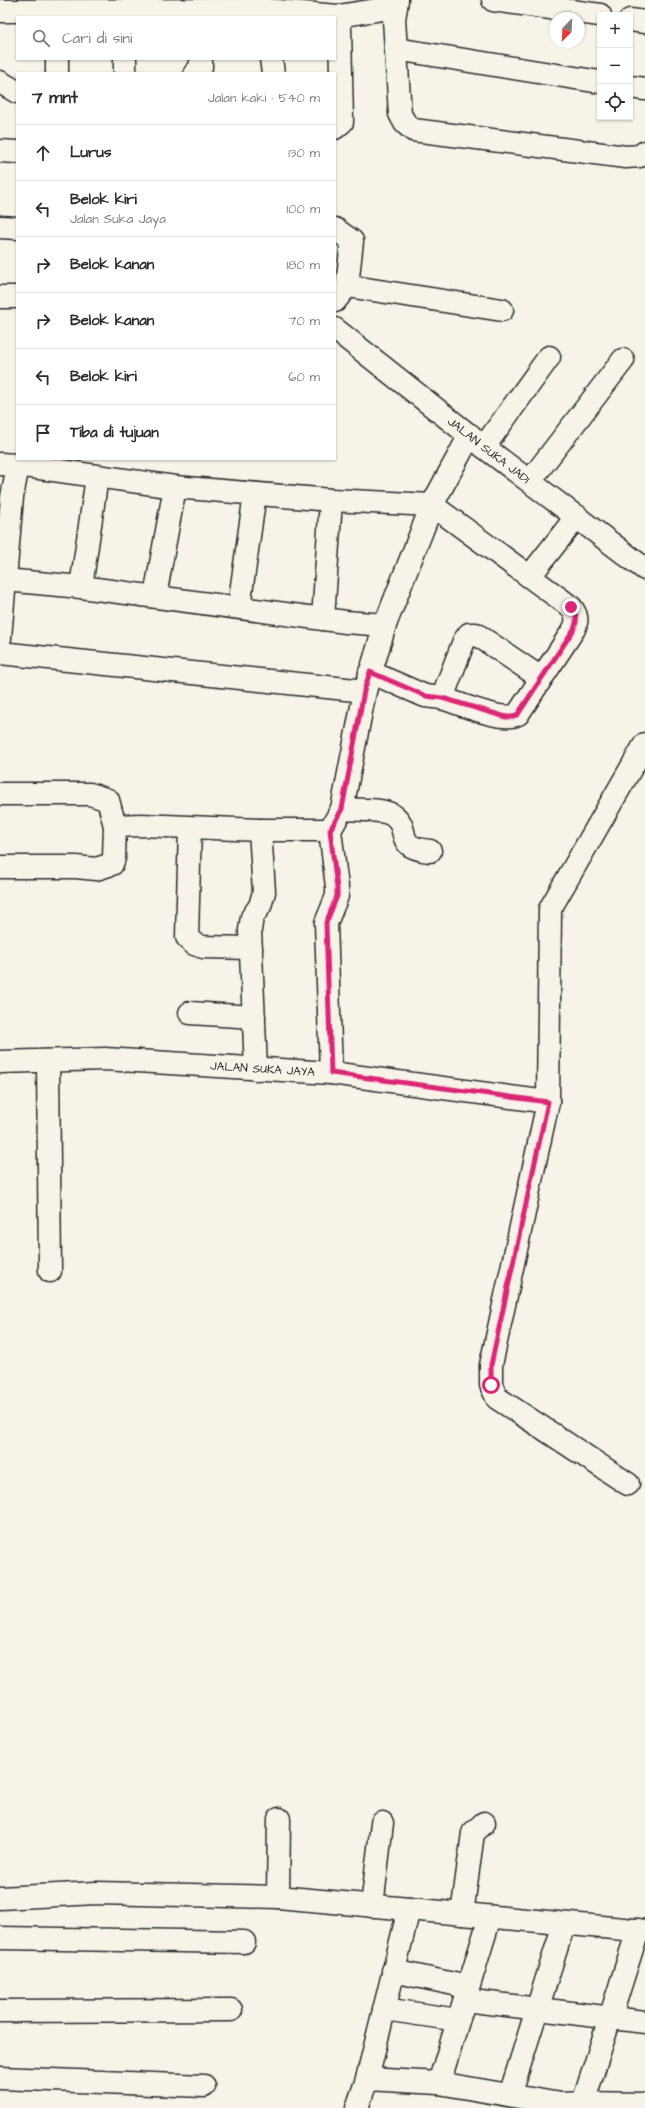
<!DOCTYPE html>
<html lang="id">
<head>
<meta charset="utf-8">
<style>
  :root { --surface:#fff; --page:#f7f7f7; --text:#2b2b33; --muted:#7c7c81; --line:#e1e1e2 }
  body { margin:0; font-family:"Architects Daughter",sans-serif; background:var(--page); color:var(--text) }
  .controls { position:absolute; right:12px; top:12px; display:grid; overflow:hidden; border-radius:0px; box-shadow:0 1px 3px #0004 }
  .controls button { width:36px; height:36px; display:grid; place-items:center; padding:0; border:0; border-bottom:1px solid var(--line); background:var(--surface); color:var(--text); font:20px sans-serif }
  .compass { position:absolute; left:549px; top:12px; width:36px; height:36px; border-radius:50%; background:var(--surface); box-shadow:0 1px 3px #0004; rotate:204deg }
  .stop { position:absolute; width:12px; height:12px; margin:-9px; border:3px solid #db2777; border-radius:50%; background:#fff }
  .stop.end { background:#db2777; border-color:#fff; box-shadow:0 1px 4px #0008 }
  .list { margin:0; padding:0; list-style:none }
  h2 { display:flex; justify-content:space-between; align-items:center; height:52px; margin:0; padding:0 16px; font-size:17px }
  h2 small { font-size:13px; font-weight:400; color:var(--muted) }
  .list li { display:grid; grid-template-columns:26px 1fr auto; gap:12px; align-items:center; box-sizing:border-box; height:56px; padding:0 16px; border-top:1px solid var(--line) }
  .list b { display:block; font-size:15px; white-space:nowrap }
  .list p { margin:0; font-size:13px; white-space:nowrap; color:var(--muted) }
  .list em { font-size:13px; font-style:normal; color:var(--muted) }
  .icon { flex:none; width:22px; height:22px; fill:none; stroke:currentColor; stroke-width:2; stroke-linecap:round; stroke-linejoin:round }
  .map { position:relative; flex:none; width:645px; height:2108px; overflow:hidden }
  .search { position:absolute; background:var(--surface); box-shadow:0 1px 3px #0004; left:16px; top:16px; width:320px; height:44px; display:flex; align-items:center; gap:10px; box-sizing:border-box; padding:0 14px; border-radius:0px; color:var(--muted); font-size:15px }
  .panel { position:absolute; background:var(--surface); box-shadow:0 1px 3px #0004; left:16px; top:72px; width:320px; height:388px; border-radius:0px }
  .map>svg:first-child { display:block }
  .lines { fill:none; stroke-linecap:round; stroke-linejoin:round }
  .minor-casing { stroke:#2b2b2b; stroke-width:25 }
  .minor { stroke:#f7f3e8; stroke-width:22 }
  .route { stroke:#db2777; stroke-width:5 }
  .labels { text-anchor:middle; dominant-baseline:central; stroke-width:3.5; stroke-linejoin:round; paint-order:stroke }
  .street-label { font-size:12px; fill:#2b2b2b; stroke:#f7f3e8 }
</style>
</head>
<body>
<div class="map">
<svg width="645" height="2108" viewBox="0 0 645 2108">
  <rect width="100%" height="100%" fill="#f7f3e8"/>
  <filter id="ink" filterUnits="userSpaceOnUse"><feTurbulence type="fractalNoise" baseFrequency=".025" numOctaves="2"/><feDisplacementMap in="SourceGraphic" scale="8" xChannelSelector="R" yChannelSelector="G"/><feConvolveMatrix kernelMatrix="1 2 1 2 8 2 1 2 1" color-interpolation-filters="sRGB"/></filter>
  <g filter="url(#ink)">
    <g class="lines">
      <g class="minor-casing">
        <g id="minor">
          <path d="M493,0L600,15"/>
          <path d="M396,7L394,19L400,114L405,123L413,130L626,157L640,156L645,152"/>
          <path d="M0,11L266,10L338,16L396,7L397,0"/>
          <path d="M630,20L645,22"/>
          <path d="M396,49L600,82"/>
          <path d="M125,59V73"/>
          <path d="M271,59L273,73"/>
          <path d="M57,73V59"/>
          <path d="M195,73L201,67V59"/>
          <path d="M0,82L17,92"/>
          <path d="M630,87L645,89"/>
          <path d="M335,128L342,122L340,28L338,16"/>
          <path d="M0,151L17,152"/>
          <path d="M0,227L17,228"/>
          <path d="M335,229L352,241L347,286L335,301"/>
          <path d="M347,286L502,310"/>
          <path d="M0,297H17"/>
          <path id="s1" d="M335,329L484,447L645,569"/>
          <path d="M484,447L549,357"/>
          <path d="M0,464L18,465L12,497L0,638"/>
          <path d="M18,465L175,487L331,500L432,505L571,607C577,615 578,620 574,629L518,714C504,723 458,703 442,698"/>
          <path d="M530,481L623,360"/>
          <path d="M530,576L577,516"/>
          <path d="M5,580L81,587L346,622L385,625"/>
          <path d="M81,587L97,477"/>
          <path d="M155,596L175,487"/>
          <path d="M239,607L255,494"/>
          <path d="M323,619L331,500"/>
          <path d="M0,653L365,691"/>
          <path d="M370,672L425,696L442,698L464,641L469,634H476L541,678"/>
          <path d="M0,794H90L108,800L115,826"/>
          <path d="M342,809C354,810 384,808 394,816C412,830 392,847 430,851"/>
          <path d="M190,828L187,937L194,944L203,947L251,948"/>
          <path d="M330,830L337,887V896L326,923L331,1073"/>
          <path d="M0,867H76L96,869L112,864L114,858L115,826L141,825L260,830H330L342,809L365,691L385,625L432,505L470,435"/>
          <path d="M190,1013L254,1017"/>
          <path d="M48,1061L50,1271"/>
          <path id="s2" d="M0,1062L105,1059L331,1073L548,1102"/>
          <path d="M256,1069L250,930L252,917L260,906L264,892L260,830"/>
          <path d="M628,1484L497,1398L491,1385V1365L548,1102L550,909L645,744"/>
          <path d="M279,1819L278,1897L409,1909"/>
          <path d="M0,1898L96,1893L278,1897"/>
          <path d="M372,1906L382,1823"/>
          <path d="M462,1914L473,1833L484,1823"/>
          <path d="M0,1938L244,1942"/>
          <path d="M393,1971L468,1987"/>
          <path d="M465,2000L645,2022"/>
          <path d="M384,2009L458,2020"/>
          <path d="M0,2011L231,2010"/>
          <path d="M0,2078L204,2086"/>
          <path d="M367,2079L439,2083L560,2104L583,2103L638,1930"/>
          <path d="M439,2083L490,1917"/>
          <path d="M510,2095L564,1924"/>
          <path d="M583,2103L645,2104"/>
          <path d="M357,2108L367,2079L409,1909L645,1931"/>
        </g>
      </g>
      <use href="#minor" class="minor"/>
    </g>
  </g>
  <g class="lines" filter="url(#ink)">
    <path class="route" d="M491,1385V1365L548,1102L331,1073L326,923L337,896V888L330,830L342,809L364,691L370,672L426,696L442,698L506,717H513L518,714L574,629C578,620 577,615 571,607"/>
  </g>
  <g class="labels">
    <g class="street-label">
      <text stroke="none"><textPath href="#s1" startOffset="196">JALAN SUKA JADI</textPath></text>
      <text stroke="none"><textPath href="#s2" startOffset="263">JALAN SUKA JAYA</textPath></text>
    </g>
  </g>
</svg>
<div class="controls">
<button>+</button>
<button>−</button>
<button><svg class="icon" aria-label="locate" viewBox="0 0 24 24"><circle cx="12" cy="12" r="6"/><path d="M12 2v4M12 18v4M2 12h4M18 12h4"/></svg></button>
</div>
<svg class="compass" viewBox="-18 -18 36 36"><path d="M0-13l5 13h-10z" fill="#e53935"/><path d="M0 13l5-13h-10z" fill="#7c7c81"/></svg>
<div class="stop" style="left:491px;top:1385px"></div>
<div class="stop end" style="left:571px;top:607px"></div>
<div class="search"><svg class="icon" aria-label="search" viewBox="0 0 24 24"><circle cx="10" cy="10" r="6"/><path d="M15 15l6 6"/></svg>Cari di sini</div>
<section class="panel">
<h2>7 mnt<small>Jalan kaki · 540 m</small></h2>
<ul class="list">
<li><svg class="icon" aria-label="ahead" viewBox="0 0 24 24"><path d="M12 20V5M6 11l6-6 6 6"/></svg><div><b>Lurus</b></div><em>130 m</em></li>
<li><svg class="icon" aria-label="left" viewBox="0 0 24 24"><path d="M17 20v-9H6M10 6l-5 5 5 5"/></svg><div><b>Belok kiri</b><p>Jalan Suka Jaya</p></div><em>100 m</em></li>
<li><svg class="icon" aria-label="right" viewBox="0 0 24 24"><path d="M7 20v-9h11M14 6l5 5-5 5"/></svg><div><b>Belok kanan</b></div><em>180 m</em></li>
<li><svg class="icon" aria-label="right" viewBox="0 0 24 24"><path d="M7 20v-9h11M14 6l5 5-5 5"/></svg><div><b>Belok kanan</b></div><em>70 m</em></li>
<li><svg class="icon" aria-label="left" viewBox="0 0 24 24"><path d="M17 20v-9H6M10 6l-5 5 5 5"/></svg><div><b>Belok kiri</b></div><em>60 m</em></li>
<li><svg class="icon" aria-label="arrive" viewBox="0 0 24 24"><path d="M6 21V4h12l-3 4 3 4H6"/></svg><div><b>Tiba di tujuan</b></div></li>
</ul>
</section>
</div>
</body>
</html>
